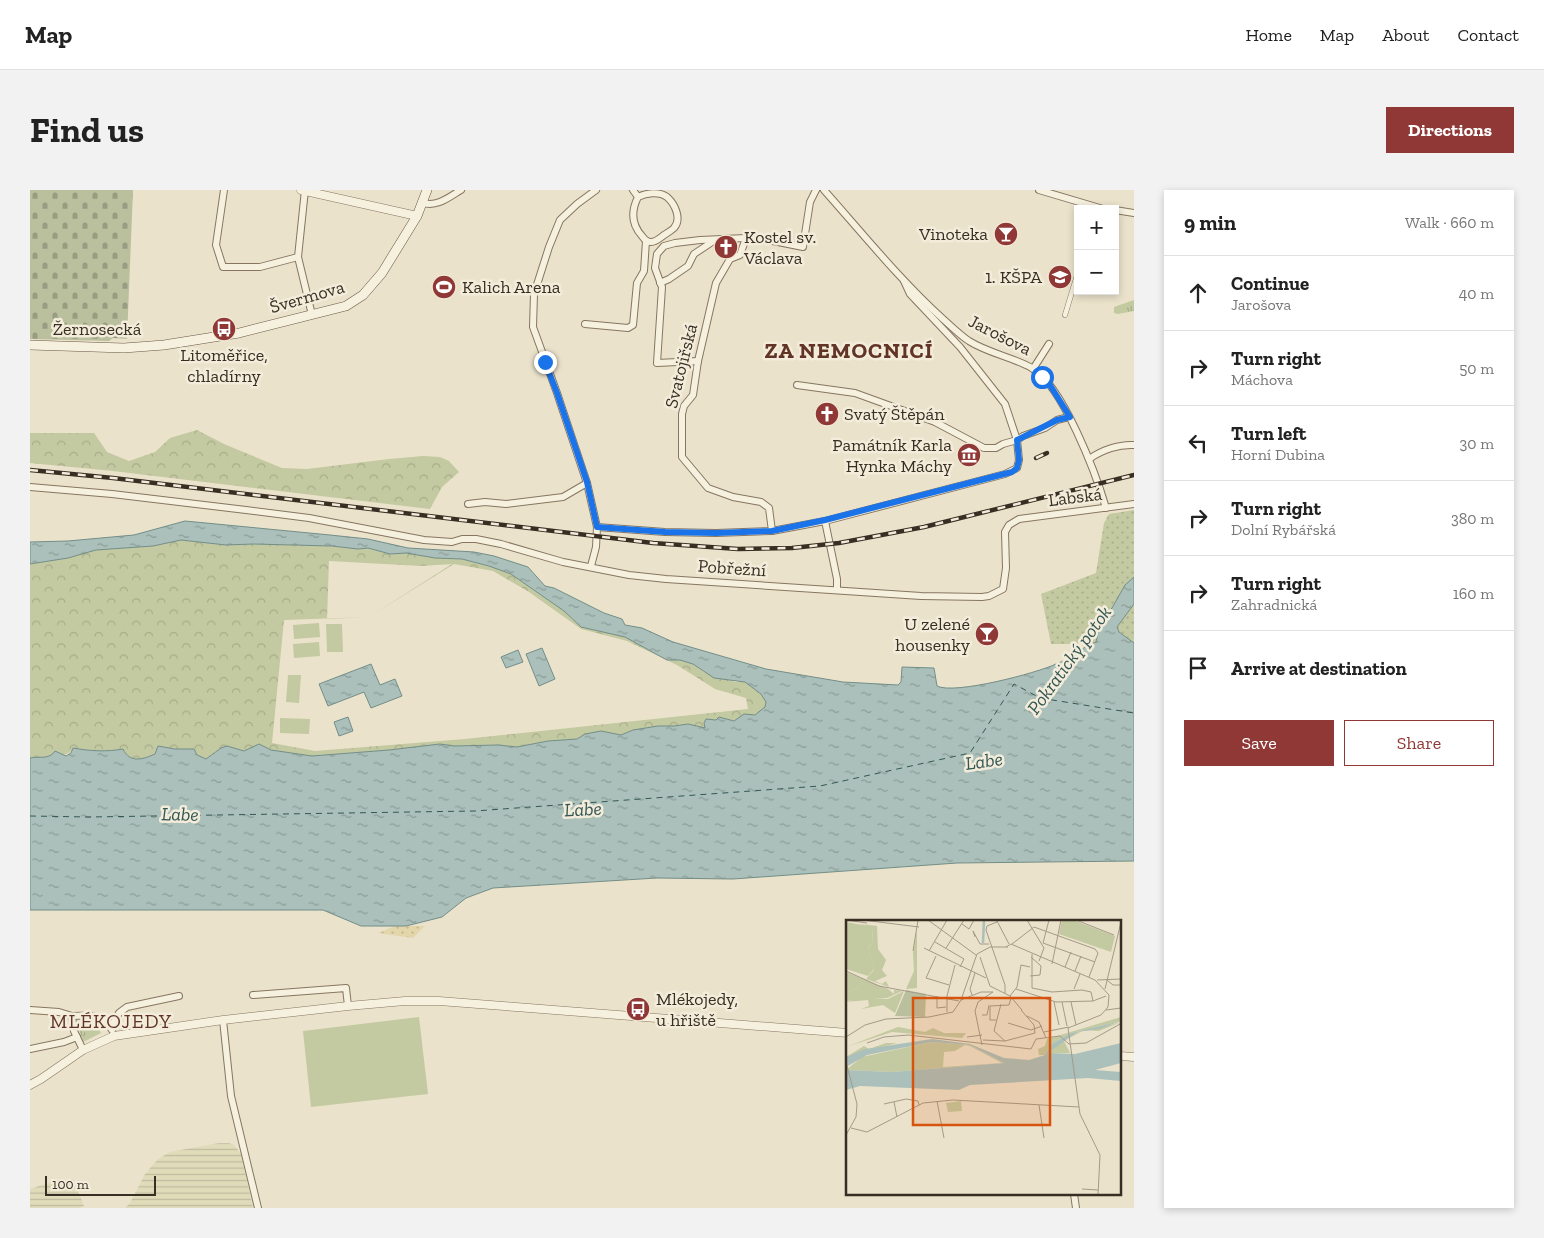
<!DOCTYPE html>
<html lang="en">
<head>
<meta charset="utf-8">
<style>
  :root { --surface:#fff; --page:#f2f2f2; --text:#222; --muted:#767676; --line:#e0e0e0; --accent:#903836 }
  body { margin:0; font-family:"Zilla Slab",serif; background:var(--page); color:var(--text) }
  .controls { position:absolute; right:15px; top:15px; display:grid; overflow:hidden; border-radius:0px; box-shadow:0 2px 8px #0003 }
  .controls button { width:45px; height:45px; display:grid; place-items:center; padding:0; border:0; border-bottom:1px solid var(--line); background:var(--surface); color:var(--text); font:25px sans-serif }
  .scale { position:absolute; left:15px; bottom:12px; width:111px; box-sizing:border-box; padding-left:5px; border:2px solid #392e23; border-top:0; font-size:14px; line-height:18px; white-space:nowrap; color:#392e23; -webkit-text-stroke:4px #f3ecda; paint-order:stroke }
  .stop { position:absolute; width:15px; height:15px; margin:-11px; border:4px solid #1a73e8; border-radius:50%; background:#fff }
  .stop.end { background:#1a73e8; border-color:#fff; box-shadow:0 1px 5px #0008 }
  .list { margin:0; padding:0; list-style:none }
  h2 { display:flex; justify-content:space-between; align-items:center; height:65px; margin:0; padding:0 20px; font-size:21px }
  h2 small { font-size:16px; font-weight:400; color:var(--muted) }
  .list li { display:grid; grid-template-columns:32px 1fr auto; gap:15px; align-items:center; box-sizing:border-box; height:75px; padding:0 20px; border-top:1px solid var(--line) }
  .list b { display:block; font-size:19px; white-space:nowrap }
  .list p { margin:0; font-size:16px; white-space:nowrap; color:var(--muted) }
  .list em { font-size:16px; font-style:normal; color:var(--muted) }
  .actions { display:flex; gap:10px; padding:15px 20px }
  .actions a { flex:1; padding:11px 0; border:1px solid var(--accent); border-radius:0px; text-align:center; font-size:18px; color:var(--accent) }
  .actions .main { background:var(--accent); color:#fff }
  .icon { flex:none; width:28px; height:28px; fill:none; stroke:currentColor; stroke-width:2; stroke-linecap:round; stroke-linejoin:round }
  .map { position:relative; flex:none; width:1104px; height:1018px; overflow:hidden; border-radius:0px }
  header { display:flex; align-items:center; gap:30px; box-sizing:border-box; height:70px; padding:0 25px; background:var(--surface); border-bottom:1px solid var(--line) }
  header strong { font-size:24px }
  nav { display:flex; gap:28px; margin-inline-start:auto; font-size:18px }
  .intro { display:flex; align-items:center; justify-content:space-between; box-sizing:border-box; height:120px; padding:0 30px }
  h1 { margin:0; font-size:35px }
  .button { padding:12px 22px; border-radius:0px; background:var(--accent); color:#fff; font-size:18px; font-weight:700 }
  main { display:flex; gap:30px; padding:0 30px }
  aside { flex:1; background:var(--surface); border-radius:0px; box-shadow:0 2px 8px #0003 }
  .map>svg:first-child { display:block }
  .farmland { fill:url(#farmland-rules) }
  .grass { fill:url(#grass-tufts) }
  .forest { fill:url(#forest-crowns); fill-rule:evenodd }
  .sand { fill:url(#sand-dots) }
  .cemetery { fill:url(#cemetery-stones) }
  .park { fill:url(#park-dots) }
  .pitch { fill:#c3c9a0 }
  .water { fill:url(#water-ripples); stroke:#728e88 }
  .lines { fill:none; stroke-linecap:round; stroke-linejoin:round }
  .ferry { stroke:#335755; stroke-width:1; stroke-dasharray:6 5; stroke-linecap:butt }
  .pedestrian-casing { stroke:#867661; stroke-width:5.5 }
  .minor-casing { stroke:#867661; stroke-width:8 }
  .tertiary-casing { stroke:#867661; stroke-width:9 }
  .secondary-casing { stroke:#695744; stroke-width:10 }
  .pedestrian { stroke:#f6f0de; stroke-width:4.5 }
  .minor { stroke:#f6f0de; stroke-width:6 }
  .tertiary { stroke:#f6f0de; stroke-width:8 }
  .secondary { stroke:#f6f0de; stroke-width:9 }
  .rail-casing { stroke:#392e23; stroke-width:4.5 }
  .rail { stroke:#f3ecda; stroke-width:2.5; stroke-dasharray:8; stroke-linecap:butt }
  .route { stroke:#1a73e8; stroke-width:6 }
  .labels { text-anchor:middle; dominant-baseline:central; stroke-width:5; stroke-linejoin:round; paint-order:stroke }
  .poi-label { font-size:18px; fill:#392e23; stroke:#f3ecda; text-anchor:end }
  .street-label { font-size:18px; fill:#392e23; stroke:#f3ecda }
  .water-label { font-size:19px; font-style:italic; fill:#335755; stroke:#f3ecda }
  .quarter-label { font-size:20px; letter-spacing:1px; fill:#613426; stroke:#f3ecda }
  .district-label { font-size:22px; font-weight:bold; letter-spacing:1px; fill:#613426; stroke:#f3ecda }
  .inset-river { fill:none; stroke:#abc0ba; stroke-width:2.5 }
  .inset-road { fill:none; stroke:#a49a88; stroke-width:1 }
  .view { fill:#d6550e; fill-opacity:0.15; stroke:#d6550e; stroke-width:2.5 }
  .inset-edge { fill:none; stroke:#392e23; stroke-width:2.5 }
</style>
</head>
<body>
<header>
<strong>Map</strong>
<nav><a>Home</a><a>Map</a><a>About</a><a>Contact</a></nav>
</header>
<div class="intro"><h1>Find us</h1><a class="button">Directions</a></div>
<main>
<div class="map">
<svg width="1104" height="1018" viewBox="0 0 1104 1018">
  <defs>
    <pattern id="farmland-rules" width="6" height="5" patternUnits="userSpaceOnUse" patternTransform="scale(1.25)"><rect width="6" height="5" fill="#e0dbb9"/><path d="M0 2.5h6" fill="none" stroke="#c1bc9f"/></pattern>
    <pattern id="grass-tufts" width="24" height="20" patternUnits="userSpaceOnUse" patternTransform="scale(1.25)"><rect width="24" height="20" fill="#c3c9a0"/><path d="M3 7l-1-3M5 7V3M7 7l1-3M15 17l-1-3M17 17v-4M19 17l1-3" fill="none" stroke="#a8ad8a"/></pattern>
    <pattern id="forest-crowns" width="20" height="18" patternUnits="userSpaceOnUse" patternTransform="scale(1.25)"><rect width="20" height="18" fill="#c3c9a0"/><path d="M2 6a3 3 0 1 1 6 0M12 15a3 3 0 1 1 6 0" fill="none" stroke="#a8ad8a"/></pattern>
    <pattern id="sand-dots" width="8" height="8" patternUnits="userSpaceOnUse" patternTransform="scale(1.25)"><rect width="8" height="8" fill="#e4d6ab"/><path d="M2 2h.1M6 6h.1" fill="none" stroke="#c4b893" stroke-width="1.8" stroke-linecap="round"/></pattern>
    <pattern id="cemetery-stones" width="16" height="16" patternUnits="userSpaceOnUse" patternTransform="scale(1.25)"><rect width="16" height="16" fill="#babf9e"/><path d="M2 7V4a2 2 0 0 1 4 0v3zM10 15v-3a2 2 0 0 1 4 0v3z" fill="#989c80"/></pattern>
    <pattern id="park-dots" width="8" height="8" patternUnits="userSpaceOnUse" patternTransform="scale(1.25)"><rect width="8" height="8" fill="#c3c9a0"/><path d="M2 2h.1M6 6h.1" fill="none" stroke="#a8ad8a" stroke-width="1.8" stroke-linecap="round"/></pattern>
    <pattern id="water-ripples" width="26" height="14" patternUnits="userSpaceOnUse" patternTransform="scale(1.25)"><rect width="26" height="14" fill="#abc0ba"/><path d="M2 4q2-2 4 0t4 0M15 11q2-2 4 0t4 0" fill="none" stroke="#8c9c97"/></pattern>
  </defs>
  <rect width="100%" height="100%" fill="#ebe2cb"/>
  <g class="farmland">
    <path d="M189,953H199L204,955L211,964L223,1018H95L100,1013L115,984L128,969L140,962Z"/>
    <path d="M43,989L54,1016L48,1018H0V999L27,990L34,991Z"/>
  </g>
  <g class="grass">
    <path d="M1104,110V121L1088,124L1084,123V117Z"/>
    <path d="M52,831C63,831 66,834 71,843L53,852L48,837Z"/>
  </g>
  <g class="forest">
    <path d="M167,240L194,254L252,278L277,279L359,269L393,266L410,267L419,271L429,282L412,297L400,319L83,281L0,273V243H64L77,262L99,271L125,262L140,248Z"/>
    <path d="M151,350L196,355L223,354L302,356L328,359L338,358L360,364L376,363L405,368L432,369L459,376L481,384L534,421L543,430L595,447L637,470H650L663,474L674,482L705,492H715L731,503L736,512L735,518C712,534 703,530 676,529V539L658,534L644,536H628L603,540L591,545L571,541L555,544L547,549L518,551L487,557L468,555L424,556L410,554L359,560L282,566L241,560L229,554L214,561C194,555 193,555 176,569L167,565L164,559H145L128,556L126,564C113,569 100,574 93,559C77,562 59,561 43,558C38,570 12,566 0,568V374L38,368L66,360L123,356ZM299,371L391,376L422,374L339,427L297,429ZM424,374L463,381L499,402L551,439L597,451L647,475L685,499L716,508L718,519L435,549L285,561L242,553L254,430L339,427Z"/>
  </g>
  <path class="sand" d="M365,736H395L383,748L348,743Z"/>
  <path class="cemetery" d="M0,0H103L97,149L83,148L79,151L0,149Z"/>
  <g class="park">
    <path d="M1104,320V387L1095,395L1082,418L1071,430L1066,452L1063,454H1021L1011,404L1066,383L1074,333L1079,324Z"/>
    <path d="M1104,414V453L1089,442L1087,437Z"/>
  </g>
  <g class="pitch">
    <path d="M289,433L290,447L264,449L263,435Z"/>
    <path d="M296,434H312L313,462H297Z"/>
    <path d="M289,452L290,466L264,468L263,454Z"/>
    <path d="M258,485H271L269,513L256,512Z"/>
    <path d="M250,528L280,529L279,544L250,543Z"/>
    <path d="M389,827L398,904L281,917L273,841Z"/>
  </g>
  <g class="water">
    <path d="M155,331L300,345L338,349L378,358L444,362L464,366L498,377L515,396L524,398L574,423L592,429L595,435L612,438L643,452L736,479L813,492L868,495L871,492L872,477L904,478L907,496C924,505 1007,483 1026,474C1033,471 1041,468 1047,464C1051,461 1055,456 1059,454C1061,454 1064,453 1066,452L1071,430L1082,418L1095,395L1104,387V414L1087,437L1089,442L1104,453V671L927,673L703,689L627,688L463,698L436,708L412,727L376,736H331L293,720H0V568C10,566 19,570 25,561L36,566L41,563L43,558C59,561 77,562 93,559C100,574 114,569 125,564L128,556L145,559H164L167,565L176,569L191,558L197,556L214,561L229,554L241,560L282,566L359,560L410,554L424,556L468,555L487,557L518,551L547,549L555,544L571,541L591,545L603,540L628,536H644L658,534L675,538L674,533L676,529L686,530L689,527L704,531L714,524L725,525L735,517L736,512L731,504L715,492L684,488L663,474L650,470H637L595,447L551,437L534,421L481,384L459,376L432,369L405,368L376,363L360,364L338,358L328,359L302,356L223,354L196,355L151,350L123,356L66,360L38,368L0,374V352L38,351L104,345Z"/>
    <path d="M512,458L525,489L509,496L496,464Z"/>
    <path d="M488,460L493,472L476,478L471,467Z"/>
    <path d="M341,474L350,495L365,489L372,506L341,518L334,502L298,516L289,494Z"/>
    <path d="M318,527L323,541L309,546L304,532Z"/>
  </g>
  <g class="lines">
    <path class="ferry" d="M0,626L59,627L445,621L790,596L940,563L984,494L1010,508L1104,523"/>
    <g class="pedestrian-casing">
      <path id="pedestrian" d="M1035,125L1048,82"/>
    </g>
    <g class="minor-casing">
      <g id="minor">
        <path d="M194,0L186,55L193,77H230L268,67"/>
        <path d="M275,0L268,67L282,125"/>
        <path d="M603,0L608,7C601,21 601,34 612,46C614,49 617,52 621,52C626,52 630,48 634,45C637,43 641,41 644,38C652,29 645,14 637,7C629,1 616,3 608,7"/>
        <path d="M794,0C833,44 870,90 913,129C921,136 930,145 939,151C958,163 982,167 1002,178C1033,196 1066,284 1076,318"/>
        <path d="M1009,0L1073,19"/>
        <path d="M393,13C408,17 419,7 431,0"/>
        <path d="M1085,20L1104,23"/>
        <path d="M716,48L710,65L700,69L686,93L668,171L663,205L654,216L652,224V267L678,298L703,307L731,312L739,318L742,341"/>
        <path d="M630,93L639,89L658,76L664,64L685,50"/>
        <path d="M555,134L598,138L603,135L607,93L614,81L616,51"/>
        <path d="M668,171L627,173L632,97L625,78L627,64L634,56L645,53L670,50L716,48H728L773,57L780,12L786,0"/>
        <path d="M1003,179L1019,154"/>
        <path d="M767,195L825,203L905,232L954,258H966L973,254L987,250L993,246L1015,238L1027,230L1039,227"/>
        <path d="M1059,269C1072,260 1089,254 1104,255"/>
        <path d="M0,297L82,304L216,320L279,328L394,350L422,352L432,349H446L471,354L533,372L599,385L636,389L891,406L952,407L959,406L973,399L976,378L975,342L979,335L989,329L1104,314"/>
        <path d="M438,314L455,312L476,314L533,307L557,293"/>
        <path d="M795,331L807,389V400"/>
        <path d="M567,337L635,342L686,343L742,341L795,331L975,284L987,278L989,270L987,250L975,214L930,157L880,104L874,91"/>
        <path d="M561,376L566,357L567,337L557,293L527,203L503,137L504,104L519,57L530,30L547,14L566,0"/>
        <path d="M223,805L316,798L318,816"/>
        <path d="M0,820L29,822L42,826L44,841L53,860"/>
        <path d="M42,826C58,825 73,824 82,840"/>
        <path d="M193,830L201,906L228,1018"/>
        <path d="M81,837L89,823L97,817L149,806"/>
        <path d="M0,859L34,852L47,847"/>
        <path d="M1044,1004L1046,1018"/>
      </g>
    </g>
    <g class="tertiary-casing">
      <g id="tertiary">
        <path d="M271,0L387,26"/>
        <path d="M1090,866L1104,867"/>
        <path d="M0,895L11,889L53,860L84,846L193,830L318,816L375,811H409L486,817L818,843"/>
      </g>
    </g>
    <g class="secondary-casing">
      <path id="secondary" d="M0,155L94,158L134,155L209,143L316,116L333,105L352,83L387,26L397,0"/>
    </g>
    <use href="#pedestrian" class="pedestrian"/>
    <use href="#minor" class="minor"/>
    <use href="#tertiary" class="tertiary"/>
    <use href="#secondary" class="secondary"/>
    <g class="rail-casing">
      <g id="rail">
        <path d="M1006,268L1017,263"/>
        <path d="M0,280L83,288L623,353L708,359L762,358L809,353L894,337L1104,285"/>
      </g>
    </g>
    <use href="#rail" class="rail"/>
  </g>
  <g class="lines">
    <path class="route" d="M515,172L527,203L557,292L567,337L635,342L686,343L742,341L795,330L982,282L987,278L989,270L987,250L1027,230L1040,227L1018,192L1012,187"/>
  </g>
  <defs>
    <g id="bar-disc" transform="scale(1.25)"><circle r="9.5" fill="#903836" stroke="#f3ecda"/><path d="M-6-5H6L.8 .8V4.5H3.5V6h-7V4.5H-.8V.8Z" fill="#fff"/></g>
    <g id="church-disc" transform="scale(1.25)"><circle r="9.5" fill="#903836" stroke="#f3ecda"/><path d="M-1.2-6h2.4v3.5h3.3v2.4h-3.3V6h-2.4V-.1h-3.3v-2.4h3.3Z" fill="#fff"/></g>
    <g id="school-disc" transform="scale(1.25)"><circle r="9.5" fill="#903836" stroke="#f3ecda"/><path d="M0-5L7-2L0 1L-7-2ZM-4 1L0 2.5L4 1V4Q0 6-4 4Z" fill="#fff"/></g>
    <g id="stadium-disc" transform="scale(1.25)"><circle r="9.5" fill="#903836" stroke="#f3ecda"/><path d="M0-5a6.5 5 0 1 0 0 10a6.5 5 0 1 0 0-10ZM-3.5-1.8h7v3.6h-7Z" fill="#fff"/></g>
    <g id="bus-disc" transform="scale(1.25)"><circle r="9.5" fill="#903836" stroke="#f3ecda"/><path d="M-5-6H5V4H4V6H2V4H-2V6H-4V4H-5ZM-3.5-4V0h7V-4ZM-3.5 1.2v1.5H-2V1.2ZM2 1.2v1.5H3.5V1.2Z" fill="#fff"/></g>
    <g id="museum-disc" transform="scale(1.25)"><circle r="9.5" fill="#903836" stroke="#f3ecda"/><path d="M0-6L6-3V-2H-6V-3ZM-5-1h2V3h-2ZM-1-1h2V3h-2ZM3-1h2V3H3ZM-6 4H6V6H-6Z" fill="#fff"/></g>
  </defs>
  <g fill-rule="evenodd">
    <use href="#bar-disc" x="976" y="44"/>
    <use href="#church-disc" x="696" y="57"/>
    <use href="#school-disc" x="1030" y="87"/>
    <use href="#stadium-disc" x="414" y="97"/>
    <use href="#bus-disc" x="194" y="139"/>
    <use href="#church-disc" x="797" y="224"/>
    <use href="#museum-disc" x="939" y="265"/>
    <use href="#bar-disc" x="957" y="444"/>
    <use href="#bus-disc" x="608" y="819"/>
  </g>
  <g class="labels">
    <g class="poi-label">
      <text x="958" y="44">Vinoteka</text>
      <text x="714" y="47" text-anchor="start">Kostel sv.<tspan x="714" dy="21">Václava</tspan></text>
      <text x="1012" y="87">1. KŠPA</text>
      <text x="432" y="97" text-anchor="start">Kalich Arena</text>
      <text x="194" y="165" text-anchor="middle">Litoměřice,<tspan x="194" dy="21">chladírny</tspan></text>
      <text x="814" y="224" text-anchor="start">Svatý Štěpán</text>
      <text x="922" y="255">Památník Karla<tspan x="922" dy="21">Hynka Máchy</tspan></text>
      <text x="940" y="434">U zelené<tspan x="940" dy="21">housenky</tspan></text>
      <text x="626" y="809" text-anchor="start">Mlékojedy,<tspan x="626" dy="21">u hřiště</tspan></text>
    </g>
    <g class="street-label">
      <text transform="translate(277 107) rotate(-16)">Švermova</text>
      <text x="67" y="139">Žernosecká</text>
      <text transform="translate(970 145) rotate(27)">Jarošova</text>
      <text transform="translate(651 176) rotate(-76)">Svatojiřská</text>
      <text transform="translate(1045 307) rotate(-7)">Labská</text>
      <text transform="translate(702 378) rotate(4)">Pobřežní</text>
    </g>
    <g class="water-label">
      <text transform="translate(1039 470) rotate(-54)">Pokratický potok</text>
      <text transform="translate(954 571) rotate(-8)">Labe</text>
      <text transform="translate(553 619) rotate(-3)">Labe</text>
      <text transform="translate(150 624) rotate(1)">Labe</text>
    </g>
    <g class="quarter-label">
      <text x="81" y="831">MLÉKOJEDY</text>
    </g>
    <g class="district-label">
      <text x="819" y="160">ZA NEMOCNICÍ</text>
    </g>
  </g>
  <g transform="translate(816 730)">
    <rect width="275" height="275" fill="#ebe2cb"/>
    <path d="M0,2L27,7L26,23L22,27L28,49L22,56L0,49ZM71,10V68L60,69L68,51L67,33ZM13,67L48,74V70L56,71L41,78L0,81V73ZM58,71L49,93L37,85L15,89L23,86L22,80L0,82L14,79H42Z" fill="#c3c9a0"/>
    <path d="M14,4L31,6L32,29L40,40L36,50L41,56L29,61L36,64L40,61L43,67L20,59L28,50L22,27L26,23L27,8ZM52,107L79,112L87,108L98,113H120L116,118L46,112L0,127ZM85,122L124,125L158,143L46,152L0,150L16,137ZM119,125L124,126L156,143L97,147L98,132L109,131ZM40,123H51L0,137L18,126L23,129Z" fill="#c3c9a0" fill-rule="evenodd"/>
    <path d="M60,70L80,74L79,97L49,96Z" fill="#babf9e"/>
    <path d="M216,0H227L269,16L265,32L213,14ZM275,97V101L225,113L206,124L199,135H193L192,129L199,126L201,119ZM275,102L253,111L238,110L218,121L224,133H202L212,122L231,112H233L243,108L250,109Z" fill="#c3c9a0"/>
    <path d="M0,52L42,69L48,74L30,76L13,67L0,73Z" fill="#c3c9a0"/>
    <path d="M115,181L116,191L102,192L100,183Z" fill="#c3c9a0"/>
    <path d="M275,101L253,109L231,112L202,133L229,134L275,123V143L249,150L275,152V161L242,158L124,165L113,170L14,166L0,170V150L46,152L158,143L124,125L85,122L21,135L0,147V137L20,129L86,119L124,124L158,138L183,140L199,135L206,124L225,113Z" fill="#abc0ba"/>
    <path class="inset-river" d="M137,23L138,0M229,143L275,135M6,156L122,155L183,148L189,140L211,144L225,143"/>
    <path class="inset-road" d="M0,0L21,3M17,0L73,7M82,0L130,35M181,0L198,28L193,41M230,0L268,15M151,1L163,24M151,2L141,6L140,10L159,65V73M116,4L123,9L128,0M129,17L127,11L134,24H143M89,22L118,39L114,47M197,23L249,42M197,23L203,0M166,24L188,7L249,29L252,33M160,27L165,24L249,60L263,75L262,87L255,95L222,108L234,194L254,235L252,275M78,28L140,58M100,28L118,0M67,31L72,0M83,31L101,0M90,36L80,58L103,65M134,37L144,66L164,76M206,44L215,0M219,47L225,32M0,51L33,66L113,81M229,51L235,36M184,56L194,55L195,46L185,37M243,57L252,33M251,60L275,59M261,60L267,65H275M186,68L206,72L236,70L245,72L247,81M186,68V34M170,69L210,82L247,81L260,76M228,69L234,54M259,69L275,2M126,75L124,69L129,53M91,76V88L100,87M164,76L176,90M164,76L171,67L175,45L184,47M115,80L135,72H147M208,82L213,105M216,82L221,106M225,82L230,105M155,84L148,111L159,121M260,90L275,88M101,92V76L109,45M136,95H141L143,85M181,96L193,102L200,118M150,100H144V86L163,85L165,78M162,103L185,110L196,106M198,112L223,107M0,117L19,105L40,99L83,97L107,92L115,80L131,34L144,27H162M121,117L136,115M137,120L159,121L189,113L188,105L175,90M21,123L38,117L62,115L185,129L190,119L214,116L223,124L240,123L274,104M136,125L129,91L132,82L147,72M0,142L11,184L10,197L0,215M91,181L98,218M48,182L51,197M38,184L60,179L72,181L73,185M193,185L198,218M5,208L21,212L77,183L107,180L233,187M236,269L252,270"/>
    <path class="view" d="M67,78H204V205H67Z"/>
    <rect width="275" height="275" class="inset-edge"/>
  </g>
</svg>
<div class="controls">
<button>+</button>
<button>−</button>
</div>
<div class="scale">100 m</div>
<div class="stop" style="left:1012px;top:187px"></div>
<div class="stop end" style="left:515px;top:172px"></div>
</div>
<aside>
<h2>9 min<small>Walk · 660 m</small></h2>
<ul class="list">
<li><svg class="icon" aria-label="ahead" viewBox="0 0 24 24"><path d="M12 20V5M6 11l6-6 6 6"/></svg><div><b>Continue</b><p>Jarošova</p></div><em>40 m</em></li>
<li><svg class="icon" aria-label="right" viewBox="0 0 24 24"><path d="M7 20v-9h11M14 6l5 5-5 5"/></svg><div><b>Turn right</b><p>Máchova</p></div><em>50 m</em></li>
<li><svg class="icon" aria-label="left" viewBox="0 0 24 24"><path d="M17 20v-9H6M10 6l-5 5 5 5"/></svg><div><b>Turn left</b><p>Horní Dubina</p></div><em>30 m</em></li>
<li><svg class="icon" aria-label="right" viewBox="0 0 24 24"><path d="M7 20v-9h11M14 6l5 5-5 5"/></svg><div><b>Turn right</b><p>Dolní Rybářská</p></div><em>380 m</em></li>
<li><svg class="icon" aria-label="right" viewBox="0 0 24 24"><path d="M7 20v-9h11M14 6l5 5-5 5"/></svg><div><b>Turn right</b><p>Zahradnická</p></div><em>160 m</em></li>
<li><svg class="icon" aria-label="arrive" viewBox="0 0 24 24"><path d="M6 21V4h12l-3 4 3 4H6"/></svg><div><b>Arrive at destination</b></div></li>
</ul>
<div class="actions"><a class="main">Save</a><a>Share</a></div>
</aside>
</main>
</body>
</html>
